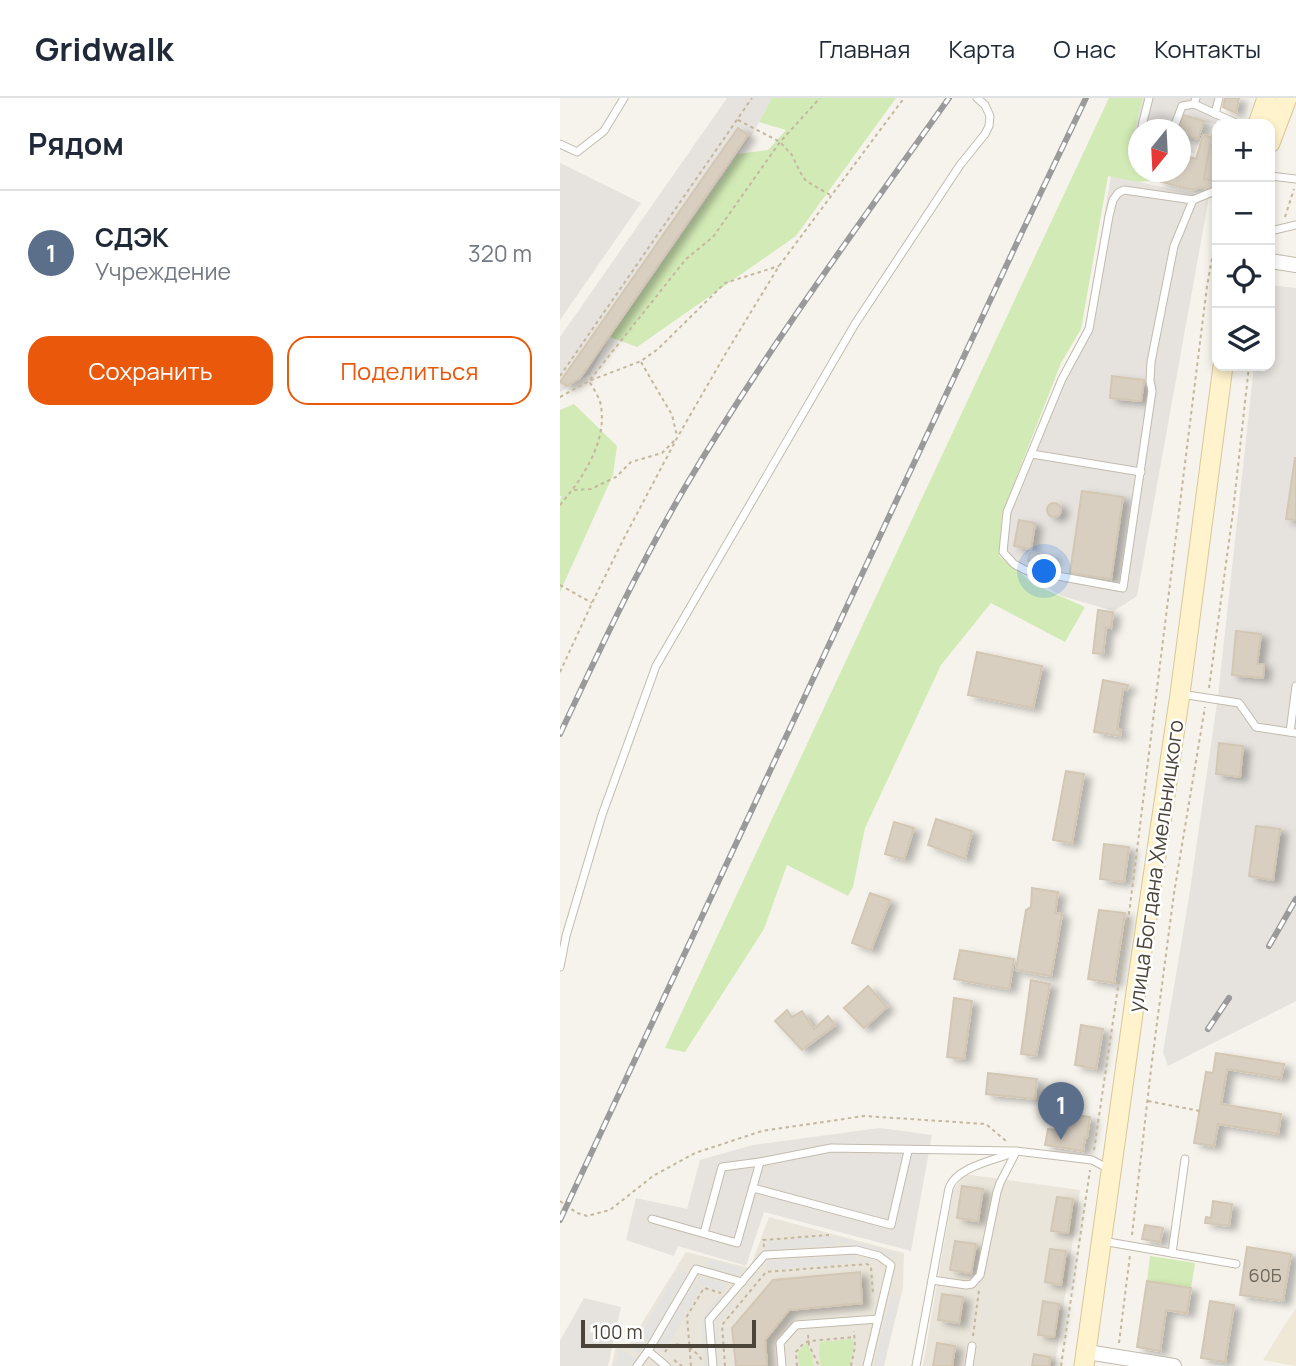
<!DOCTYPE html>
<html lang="ru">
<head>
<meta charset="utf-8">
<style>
  :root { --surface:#fff; --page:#f6f6f7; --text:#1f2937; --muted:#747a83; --line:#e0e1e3; --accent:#ea580c }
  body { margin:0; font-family:Manrope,sans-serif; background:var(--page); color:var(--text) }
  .controls { position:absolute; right:21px; top:21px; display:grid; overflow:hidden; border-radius:14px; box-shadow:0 4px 10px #0003 }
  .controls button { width:63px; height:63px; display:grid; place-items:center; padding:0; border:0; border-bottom:2px solid var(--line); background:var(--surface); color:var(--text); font:35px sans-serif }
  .compass { position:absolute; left:568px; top:21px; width:63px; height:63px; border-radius:50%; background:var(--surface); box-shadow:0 4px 10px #0003; rotate:198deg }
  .scale { position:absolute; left:21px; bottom:18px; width:175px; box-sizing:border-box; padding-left:7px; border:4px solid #4b4439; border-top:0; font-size:19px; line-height:24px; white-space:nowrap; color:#4b4439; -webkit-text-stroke:5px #fff; paint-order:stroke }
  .you { position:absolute; left:485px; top:474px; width:24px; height:24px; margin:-18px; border:5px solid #fff; border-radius:50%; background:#1a73e8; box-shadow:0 0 0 10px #1a73e833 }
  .badge { display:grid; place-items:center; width:46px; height:46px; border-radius:50%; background:var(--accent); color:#fff; font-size:23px; font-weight:700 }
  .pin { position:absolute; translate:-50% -58px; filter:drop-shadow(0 2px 4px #0008) }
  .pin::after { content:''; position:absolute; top:37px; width:24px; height:21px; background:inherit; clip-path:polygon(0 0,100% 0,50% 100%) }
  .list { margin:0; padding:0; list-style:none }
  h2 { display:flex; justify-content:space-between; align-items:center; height:91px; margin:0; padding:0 28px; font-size:30px }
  h2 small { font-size:23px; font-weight:400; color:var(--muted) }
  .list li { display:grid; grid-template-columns:46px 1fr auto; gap:21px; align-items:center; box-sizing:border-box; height:126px; padding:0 28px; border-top:2px solid var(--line) }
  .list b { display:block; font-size:26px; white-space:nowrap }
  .list p { margin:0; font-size:23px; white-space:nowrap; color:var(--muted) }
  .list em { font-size:23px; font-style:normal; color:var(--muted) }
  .actions { display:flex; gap:14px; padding:21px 28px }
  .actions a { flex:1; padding:16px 0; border:2px solid var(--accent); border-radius:21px; text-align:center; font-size:24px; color:var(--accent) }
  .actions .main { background:var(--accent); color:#fff }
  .icon { flex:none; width:38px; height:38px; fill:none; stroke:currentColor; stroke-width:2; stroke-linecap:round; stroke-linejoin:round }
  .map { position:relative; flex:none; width:736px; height:1268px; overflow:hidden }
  header { display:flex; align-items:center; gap:42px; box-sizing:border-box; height:98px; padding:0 35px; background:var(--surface); border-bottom:2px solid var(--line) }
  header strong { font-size:33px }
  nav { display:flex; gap:38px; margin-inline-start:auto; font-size:24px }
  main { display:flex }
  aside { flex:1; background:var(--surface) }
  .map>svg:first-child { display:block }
  .residential { fill:#eae5da }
  .industrial { fill:#e6e2dd }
  .education { fill:#efe8d6 }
  .green { fill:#d2eab5 }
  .parking { fill:#e5e3e0 }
  .building { fill:#d8cfc1; stroke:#d3c7b4; stroke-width:2; filter:url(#shadow) }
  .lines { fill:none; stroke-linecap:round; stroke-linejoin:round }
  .lane-casing { stroke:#c2bbae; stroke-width:9 }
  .street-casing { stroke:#c2bbae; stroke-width:16 }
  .secondary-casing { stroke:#d6c79b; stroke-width:21 }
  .path { stroke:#c4b79f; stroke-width:2; stroke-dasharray:3.5 3.5; stroke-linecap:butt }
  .lane { stroke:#fff; stroke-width:7 }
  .street { stroke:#fff; stroke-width:14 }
  .secondary { stroke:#fff3cd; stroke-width:19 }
  .rail-casing { stroke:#9a9a9a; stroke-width:6 }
  .rail { stroke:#fff; stroke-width:3.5; stroke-dasharray:10; stroke-linecap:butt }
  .labels { text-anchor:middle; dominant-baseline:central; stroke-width:5; stroke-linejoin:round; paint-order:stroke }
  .number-label { font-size:18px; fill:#6e675b }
  .street-label { font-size:21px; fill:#4b4439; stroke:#fff }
</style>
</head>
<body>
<header>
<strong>Gridwalk</strong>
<nav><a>Главная</a><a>Карта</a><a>О нас</a><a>Контакты</a></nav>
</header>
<main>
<aside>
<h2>Рядом<small></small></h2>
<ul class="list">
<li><span class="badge" style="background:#5c6f8a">1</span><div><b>СДЭК</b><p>Учреждение</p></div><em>320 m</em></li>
</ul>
<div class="actions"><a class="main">Сохранить</a><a>Поделиться</a></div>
</aside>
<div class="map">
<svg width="736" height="1268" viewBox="0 0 736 1268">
  <defs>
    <filter id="shadow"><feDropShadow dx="7" dy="4" stdDeviation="3.5" flood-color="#0004"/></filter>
  </defs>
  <rect width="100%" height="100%" fill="#f6f3ec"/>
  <g class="residential">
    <path d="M404,1076L520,1092L495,1268H363L393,1093Z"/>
    <path d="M209,1119L344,1155L343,1190L324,1268H52L56,1247L69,1246L126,1154L190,1170Z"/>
  </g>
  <g class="industrial">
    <path d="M167,0H212L195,32L50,239L30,276L0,294V239Z"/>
    <path d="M583,0H662L656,26L645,24L635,56L621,51L620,32H578V37L574,35Z"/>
    <path d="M0,65L81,105L0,222Z"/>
    <path d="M551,78L649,99L577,498L554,513L502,498L465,477L441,457L444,415L503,271L525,228Z"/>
    <path d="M710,187L736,190V903L608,968L603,954L629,799L658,598L694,268H710Z"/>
    <path d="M320,1030L372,1037L351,1153L204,1114L186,1168L118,1148L114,1158L66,1142L76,1100L127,1111L140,1062L193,1047Z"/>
    <path d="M24,1200L61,1209L48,1268H0V1243Z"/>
  </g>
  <path class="education" d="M736,1210V1268L703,1262L724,1228Z"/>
  <g class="green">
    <path d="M212,0H336L236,138L77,249L50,239L178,56L208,52L226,32L199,24Z"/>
    <path d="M549,0H583L574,35L578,38V74H591L589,83L578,84L548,78L521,231L501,265L442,416L439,458L475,487L525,509L505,544L431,505L381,567L305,730L293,789L288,798L227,767L204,831L125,954L105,950Z"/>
    <path d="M14,306L57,348L53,377L0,494V402L2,398H0V312Z"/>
    <path d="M590,1158L635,1165L631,1190L587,1183Z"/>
    <path d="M293,1241L294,1250L290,1268H261L259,1256L260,1244Z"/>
    <path d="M247,1245L252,1257L254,1268H239L238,1254Z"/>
  </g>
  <g class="parking">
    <path d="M275,1138L276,1147L206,1152V1143Z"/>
    <path d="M278,1139L338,1156L337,1160L277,1143Z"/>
    <path d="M296,1157V1162L308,1161L309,1164L207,1172V1163Z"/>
    <path d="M148,1161L184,1171L181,1179L146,1169Z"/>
    <path d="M119,1171L127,1176L80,1256L72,1251Z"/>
    <path d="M139,1178L166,1186L164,1194L137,1186Z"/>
    <path d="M134,1185L141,1190L104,1254L96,1250Z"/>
    <path d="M331,1196L340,1198L323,1268H314Z"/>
    <path d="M160,1197L162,1199L149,1215L145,1224L148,1268H144L141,1227L146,1213Z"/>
    <path d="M171,1206L173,1208L159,1224L158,1228L161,1268H158L155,1228L157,1223Z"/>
    <path d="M59,1251L69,1256L83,1268H55Z"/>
  </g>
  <g class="building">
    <path d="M665,0H679L676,15L663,9Z"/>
    <path d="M623,17L644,23L638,41L620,36V32H618Z"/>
    <path d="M178,30L188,37L20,280L7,288L0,284Z"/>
    <path d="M643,37L657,41V93L640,89L632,92L599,83L601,74H620V56L636,61Z"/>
    <path d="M650,47L657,48V74L655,83L644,81Z"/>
    <path d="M552,278L584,282L581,303L550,300Z"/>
    <path d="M735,360H736V422L726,421Z"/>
    <path d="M522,393L563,399L551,481L510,475Z"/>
    <circle cx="494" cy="412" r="7"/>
    <path d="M459,422L475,425L471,451L454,448Z"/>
    <path d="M470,454L493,458L491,467L468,463Z"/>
    <path d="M538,512L553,514L551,530L546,529L543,556L533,555Z"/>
    <path d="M676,533L701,536L697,566H704L703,580L672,577Z"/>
    <path d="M417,554L482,568L473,610L408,597Z"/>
    <path d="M543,582L568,587L567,592L563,591L557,631L561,632L560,638L534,634Z"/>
    <path d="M659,645L683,648L680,679L656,676Z"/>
    <path d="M506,673L524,676L512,745L493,742Z"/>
    <path d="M376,721L412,733L405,761L368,747Z"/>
    <path d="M334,724L354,730L344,761L325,756Z"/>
    <path d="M696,728L720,731L713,782L689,778Z"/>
    <path d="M544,746L569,749L564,784L540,781Z"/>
    <path d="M472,790L498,794L495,815L502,816L491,878L456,872L466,812L471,809Z"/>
    <path d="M310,795L330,802L311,852L292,845Z"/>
    <path d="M539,812L565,815L554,885L528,881Z"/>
    <path d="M400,852L454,861L449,891L394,881Z"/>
    <path d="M471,882L490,886L476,958L461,956Z"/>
    <path d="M308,888L327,909L304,930L284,910Z"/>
    <path d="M394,900L412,903L404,961L387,959Z"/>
    <path d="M227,912L232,919L242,913L254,931L268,918L275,927L242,952L215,923Z"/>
    <path d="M521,927L543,931L536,971L515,967Z"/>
    <path d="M656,955L724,966L721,980L667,971L661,1006L721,1016L718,1036L658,1026L654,1048L634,1045L646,974L653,975Z"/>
    <path d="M428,975L477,981L475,1001L426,996Z"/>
    <path d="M511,1016L530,1019L527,1039L525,1040L523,1053L485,1047L488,1031L496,1032L497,1022L510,1024Z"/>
    <path d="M402,1088L423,1091L418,1123L397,1120Z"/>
    <path d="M497,1099L513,1101L508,1135L491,1133Z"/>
    <path d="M653,1103L672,1106L669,1128L645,1125L646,1119L651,1120Z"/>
    <path d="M585,1127L603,1130L600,1144L582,1141Z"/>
    <path d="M395,1143L416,1146L411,1175L390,1172Z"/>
    <path d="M687,1149L731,1156L723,1203L680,1197Z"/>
    <path d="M490,1151L506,1153L501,1187L485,1184Z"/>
    <path d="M300,1174L302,1205L229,1212L205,1242L207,1268H176L172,1230L213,1182Z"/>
    <path d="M587,1183L631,1190L627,1215L606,1212L600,1253L577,1249Z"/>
    <path d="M382,1196L403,1199L399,1225L378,1222Z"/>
    <path d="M483,1203L499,1206L494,1239L478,1237Z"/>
    <path d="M650,1203L674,1207L665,1264L641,1260Z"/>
    <path d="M377,1245L395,1248L392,1268H373Z"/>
    <path d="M474,1256L490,1259L489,1268H472Z"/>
  </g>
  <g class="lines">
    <g class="lane-casing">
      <g id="lane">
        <path d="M589,0L582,28L592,32"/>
        <path d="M636,0L634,6L678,26"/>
        <path d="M655,16L659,0"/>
        <path d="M613,32L622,8L634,6"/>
        <path d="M0,46L17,54L44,33L64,0"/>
        <path d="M710,78L736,81"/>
        <path d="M633,102L614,148L591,264L590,283L592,293L563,490L465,472L454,466L443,454L447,414L502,281L529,231L549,118L553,102L558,95L564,92L633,102L657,92"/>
        <path d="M710,133L736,127"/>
        <path d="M472,356L581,374"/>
        <path d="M621,596L679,605L696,629L736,635"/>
        <path d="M730,634L736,588"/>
        <path d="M0,869L6,838L42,717L96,568L295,226L400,67L425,36L429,28L430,18L425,7L417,0"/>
        <path d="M193,1090L331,1127L348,1053"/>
        <path d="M92,1121L177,1145L200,1064"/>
        <path d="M144,1135L162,1069L200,1064L271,1050L456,1053L532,1062L551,1072"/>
        <path d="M542,1143L676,1166"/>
        <path d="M612,1155L625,1061"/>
        <path d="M372,1182L406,1187L412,1186L420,1177L437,1094L440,1085L456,1054"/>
        <path d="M77,1268L88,1253"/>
        <path d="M106,1268L88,1253L136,1171L182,1184"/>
        <path d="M153,1268L149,1222L203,1159L205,1157L296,1152L319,1158L331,1167L307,1268"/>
        <path d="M222,1268L220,1245L236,1227L318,1221"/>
        <path d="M356,1268L389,1090C397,1069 432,1063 452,1055"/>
        <path d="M409,1268L412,1248"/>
      </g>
    </g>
    <g class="street-casing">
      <g id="street">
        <path d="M710,163L736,167"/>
        <path d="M527,1254L614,1268"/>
      </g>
    </g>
    <g class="secondary-casing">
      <g id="secondary">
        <path d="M698,26L707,0"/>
        <path d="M710,45L727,0"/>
        <path d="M524,1268L577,887L620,596L663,268"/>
      </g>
    </g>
    <g class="path">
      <path d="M178,22L220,44L232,57L240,74L246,83L272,98"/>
      <path d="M725,119L734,91"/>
      <path d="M81,264L112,317L117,338"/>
      <path d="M0,278L192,0"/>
      <path d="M0,299L29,283L126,161L153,139L220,44L260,0"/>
      <path d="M14,392L31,391L56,379L71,364L102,355L115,342"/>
      <path d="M0,407C22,381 47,345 41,308C40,300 33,290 29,283L81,263L98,251L165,185L219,168"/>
      <path d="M0,487L32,505"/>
      <path d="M0,574L32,505L62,444L117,340L166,255L219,168L344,0"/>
      <path d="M649,590L673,414L689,268"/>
      <path d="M588,1003L640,1013"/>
      <path d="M534,1052L570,808L647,188L657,133"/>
      <path d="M0,1103L17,1115L27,1118L50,1112L93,1078L135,1055L202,1033L304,1018L426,1026L446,1043"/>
      <path d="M572,1137L591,971L614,795L645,609"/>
      <path d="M204,1149L203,1142L269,1137"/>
      <path d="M248,1237L249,1247L259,1268"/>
      <path d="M413,1238L419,1192"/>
      <path d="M559,1245L570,1157"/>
      <path d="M105,1254L109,1248C124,1243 134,1251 142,1262"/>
      <path d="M114,1262L122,1268"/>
      <path d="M131,1268L127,1218L144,1190L161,1195"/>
      <path d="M165,1268L162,1227L206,1174L307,1166L311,1169L313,1197"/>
      <path d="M237,1268L236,1254L243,1246L249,1243L295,1239"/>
      <path d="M291,1268L295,1249L294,1233"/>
      <path d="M501,1268L530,1072"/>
    </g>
    <use href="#lane" class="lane"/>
    <use href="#street" class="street"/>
    <use href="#secondary" class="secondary"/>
    <g class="rail-casing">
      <g id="rail">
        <path d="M0,636C39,553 78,470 124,391C204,255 298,128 389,0"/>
        <path d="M709,848L736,801"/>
        <path d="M648,931L669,900"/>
        <path d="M0,1122L463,132L526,0"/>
      </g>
    </g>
    <use href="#rail" class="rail"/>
  </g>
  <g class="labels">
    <g class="number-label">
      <text x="705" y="1177">60Б</text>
    </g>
    <g class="street-label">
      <text transform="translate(595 768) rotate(-82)">улица Богдана Хмельницкого</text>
    </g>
  </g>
</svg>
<div class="controls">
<button>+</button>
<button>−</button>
<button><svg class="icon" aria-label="locate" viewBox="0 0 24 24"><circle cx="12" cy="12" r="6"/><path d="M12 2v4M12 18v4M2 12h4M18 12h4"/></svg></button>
<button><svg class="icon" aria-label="layers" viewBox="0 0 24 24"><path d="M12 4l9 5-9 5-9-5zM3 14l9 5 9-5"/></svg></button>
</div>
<svg class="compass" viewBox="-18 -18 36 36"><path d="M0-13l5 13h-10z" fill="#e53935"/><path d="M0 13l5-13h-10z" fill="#747a83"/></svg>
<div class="scale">100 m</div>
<div class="you"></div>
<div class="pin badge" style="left:501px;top:1042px;background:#5c6f8a">1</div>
</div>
</main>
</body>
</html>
